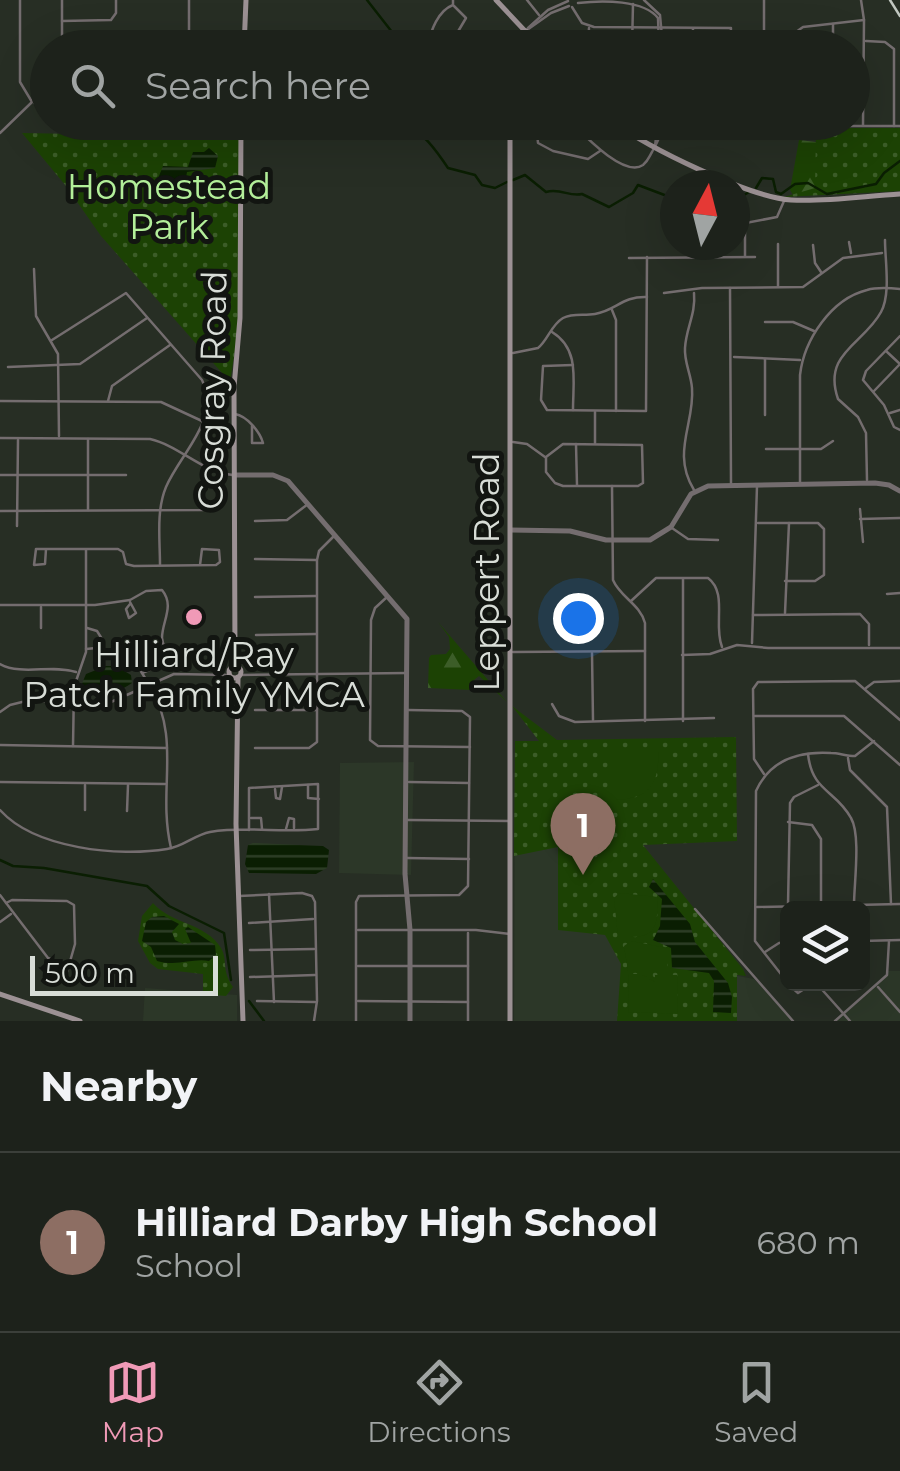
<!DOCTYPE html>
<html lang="en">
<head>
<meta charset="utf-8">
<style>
  :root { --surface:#1d221b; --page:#2a2f28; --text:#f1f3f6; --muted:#a0a4a3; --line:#3b3f3a; --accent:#f09ab7 }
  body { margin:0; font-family:Montserrat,sans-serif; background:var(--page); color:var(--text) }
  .controls { position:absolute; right:30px; bottom:30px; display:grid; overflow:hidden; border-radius:15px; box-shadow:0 10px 40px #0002 }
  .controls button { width:90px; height:90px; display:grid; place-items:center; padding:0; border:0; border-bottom:2px solid var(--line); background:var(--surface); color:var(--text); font:50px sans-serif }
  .compass { position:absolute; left:660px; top:170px; width:90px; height:90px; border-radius:50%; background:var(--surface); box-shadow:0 10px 40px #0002; rotate:7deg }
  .scale { position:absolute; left:30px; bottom:25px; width:188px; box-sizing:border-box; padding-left:10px; border:5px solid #d8ddd7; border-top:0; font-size:28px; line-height:35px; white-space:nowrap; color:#d8ddd7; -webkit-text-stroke:8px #121511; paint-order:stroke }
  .you { position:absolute; left:578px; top:618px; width:35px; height:35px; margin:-25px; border:8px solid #fff; border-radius:50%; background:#1a73e8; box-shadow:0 0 0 15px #1a73e833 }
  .badge { display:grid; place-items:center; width:65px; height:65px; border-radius:50%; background:var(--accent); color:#fff; font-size:32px; font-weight:700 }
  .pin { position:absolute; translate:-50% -82px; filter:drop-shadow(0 2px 5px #0008) }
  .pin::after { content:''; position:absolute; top:52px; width:35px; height:30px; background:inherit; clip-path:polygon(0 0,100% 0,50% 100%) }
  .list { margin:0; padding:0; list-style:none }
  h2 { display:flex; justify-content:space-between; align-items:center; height:130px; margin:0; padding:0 40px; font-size:42px }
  h2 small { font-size:32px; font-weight:400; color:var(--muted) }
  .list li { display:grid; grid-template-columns:65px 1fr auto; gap:30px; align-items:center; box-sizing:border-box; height:180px; padding:0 40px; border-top:2px solid var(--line) }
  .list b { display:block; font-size:38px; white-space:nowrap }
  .list p { margin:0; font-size:32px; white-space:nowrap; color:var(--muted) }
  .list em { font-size:32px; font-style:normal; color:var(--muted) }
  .icon { flex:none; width:55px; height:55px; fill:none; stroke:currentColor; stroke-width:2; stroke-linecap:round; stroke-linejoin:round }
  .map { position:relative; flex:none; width:900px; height:1021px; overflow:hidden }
  .search { position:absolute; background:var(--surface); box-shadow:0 10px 40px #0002; left:30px; right:30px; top:30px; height:110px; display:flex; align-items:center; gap:25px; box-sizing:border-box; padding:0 35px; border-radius:55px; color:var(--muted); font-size:38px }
  .sheet { height:310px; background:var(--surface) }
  nav { display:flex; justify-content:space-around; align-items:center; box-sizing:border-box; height:140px; border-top:2px solid var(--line); background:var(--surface); font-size:28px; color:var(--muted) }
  nav a { display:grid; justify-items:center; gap:5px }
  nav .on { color:var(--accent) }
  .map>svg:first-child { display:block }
  .built { fill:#2c3728 }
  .forest { fill:url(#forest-firs) }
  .park { fill:url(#park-dots) }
  .pitch { fill:#1c4204 }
  .water { fill:url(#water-rules) }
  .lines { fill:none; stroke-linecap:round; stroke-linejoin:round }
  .stream { stroke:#0a1e02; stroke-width:2.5 }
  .minor { stroke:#746d6f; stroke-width:2.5 }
  .tertiary { stroke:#746d6f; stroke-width:5 }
  .secondary { stroke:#9c9194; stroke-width:5 }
  .rail { stroke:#c1c7c0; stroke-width:2.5 }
  .poi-dot { fill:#f09ab7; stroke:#121511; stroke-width:4 }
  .labels { text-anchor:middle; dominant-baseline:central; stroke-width:10; stroke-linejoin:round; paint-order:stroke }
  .park-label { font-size:35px; fill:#b3ef9a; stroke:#121511 }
  .street-label { font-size:35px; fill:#d8ddd7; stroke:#121511 }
  .poi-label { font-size:35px; fill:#d8ddd7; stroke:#121511 }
</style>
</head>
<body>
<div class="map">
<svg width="900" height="1021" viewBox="0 0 900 1021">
  <defs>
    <pattern id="forest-firs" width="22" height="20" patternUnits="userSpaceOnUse" patternTransform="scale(2.5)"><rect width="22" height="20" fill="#1c4204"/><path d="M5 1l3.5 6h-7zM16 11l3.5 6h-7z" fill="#3c5d28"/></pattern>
    <pattern id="park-dots" width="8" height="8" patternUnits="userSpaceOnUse" patternTransform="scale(2.5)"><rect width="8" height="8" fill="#1c4204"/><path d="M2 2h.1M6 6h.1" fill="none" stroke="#3c5d28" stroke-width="1.8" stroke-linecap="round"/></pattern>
    <pattern id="water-rules" width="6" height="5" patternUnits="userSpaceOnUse" patternTransform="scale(2.5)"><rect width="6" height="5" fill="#0a1e02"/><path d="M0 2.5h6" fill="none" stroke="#2d3e26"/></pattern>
  </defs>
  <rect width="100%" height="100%" fill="#272e24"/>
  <g class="built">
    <path d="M515,741L723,973L754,979L793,1021H514Z"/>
    <path d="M414,762L411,875L339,873L340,763Z"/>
    <path d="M888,971H900V1021H835L885,978Z"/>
    <path d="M145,988L237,995V1021H143Z"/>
  </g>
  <g class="forest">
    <path d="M799,140L816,142L900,173L793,195L790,190Z"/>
    <path d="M438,622L507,702L479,676L474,680L472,690L428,688L429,658L431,655L446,654L450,649L449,637Z"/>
  </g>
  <g class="park">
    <path d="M830,128H900V191L784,197L815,188L816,129Z"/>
    <path d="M22,133L241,137L240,318L230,382L101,236L66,186Z"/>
    <path d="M512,706L557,740L736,737L737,841L643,845L743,969L746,976L737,975V1021H617L621,964L605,935L558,930V847L514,856L515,741H539Z"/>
    <path d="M153,903C171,924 206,923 221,948C228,960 221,970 233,987L226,996L203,994V974L158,969L150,963L138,941L142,916Z"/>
  </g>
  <g class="pitch">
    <path d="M614,752H658C660,788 645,800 610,800V756Z"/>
    <path d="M619,893L658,897C657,933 655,938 618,937L614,898Z"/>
    <path d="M631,941L667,948V971H628L624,946Z"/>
    <path d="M629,974H641L655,982V975H677L678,1014L628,1012Z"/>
  </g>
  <g class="water">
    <path d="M209,148L218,156L215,168L187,172L186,178L193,184L190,194L176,193L157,181L163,166L188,167L193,152H204Z"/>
    <path d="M106,666H116L131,675L132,683C120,692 98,698 83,692L81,686L86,674Z"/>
    <path d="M253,843L323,846L329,850L327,868L316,874L249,873L245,864L248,845Z"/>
    <path d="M653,879L690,924L695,942L728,983L732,997L731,1013L713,1012L714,981L709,973L672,968L671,948L653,940L660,926L662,899L649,887Z"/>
    <path d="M164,916L179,924L172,932L175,940L183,944L191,943L185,929L188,927L215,945L216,955L209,961C192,958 178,967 157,961L151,947L142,941L146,922L152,917Z"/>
  </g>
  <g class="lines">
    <g class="stream">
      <path d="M367,0L392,32L389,48"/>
      <path d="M403,122C422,131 436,150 448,168L475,175L482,185L495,188L507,182"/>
      <path d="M513,180L525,175L546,192C561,188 569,197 582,194L609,207L633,193L638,185L675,199"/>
      <path d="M756,188L762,178L773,179L776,192L781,194L795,184L808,183L827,194L876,184L884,173L900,161"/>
      <path d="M735,200L751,191"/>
      <path d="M0,860L13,866L44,868L147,886L169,906L224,933L231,980"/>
      <path d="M249,1001L264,1021"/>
    </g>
    <g class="minor">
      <path d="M20,0V82L32,102"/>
      <path d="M527,0L539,15"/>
      <path d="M644,0L660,15L663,48"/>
      <path d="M764,0V48"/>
      <path d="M861,0L864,20L863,125"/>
      <path d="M578,3C603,0 644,0 658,18L659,48"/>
      <path d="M454,6L466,18L453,40L454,48"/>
      <path d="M572,7L582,23L594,27L731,28L730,48"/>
      <path d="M62,21L111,20L116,13V0"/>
      <path d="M528,28L548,10L568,1"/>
      <path d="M527,30L551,13L569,6"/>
      <path d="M764,39L833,40"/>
      <path d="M796,40V32L803,27L864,20"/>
      <path d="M866,41L885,42L894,49V126"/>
      <path d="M62,48V0"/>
      <path d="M189,48V0"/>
      <path d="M426,48C431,32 437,11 453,5V0"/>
      <path d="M588,48L589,28"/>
      <path d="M632,48L633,4"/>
      <path d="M692,48L693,29"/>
      <path d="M833,48V24"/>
      <path d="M34,103L48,105"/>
      <path d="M188,122L193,136L239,137"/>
      <path d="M536,122L538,143L553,151L588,159L600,151"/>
      <path d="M571,122C584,135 624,178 643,165C648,161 649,157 652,152C658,141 661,136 662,122"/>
      <path d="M833,122L837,126H900"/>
      <path d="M0,133L31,103"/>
      <path d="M655,146L658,122"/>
      <path d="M735,225L777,217L784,201"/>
      <path d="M849,242L851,253"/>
      <path d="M813,245L815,263L821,272"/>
      <path d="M745,256V224"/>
      <path d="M629,258L755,257"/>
      <path d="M34,269L36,316L58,354L59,436"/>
      <path d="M778,286V244"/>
      <path d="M730,288L731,484"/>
      <path d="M664,293L702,288L803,287L843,258L882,253"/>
      <path d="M694,293C696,314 686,328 685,348C684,362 691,374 692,388C695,423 671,453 694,490"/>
      <path d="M612,310L616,320V411"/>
      <path d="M765,322H793L814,331"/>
      <path d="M552,332C580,349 573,380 573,410"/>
      <path d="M900,336L866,371L863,380L884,405L894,427L900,430"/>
      <path d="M52,340L126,293L202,380C221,420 181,452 166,487C156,511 160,540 160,565"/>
      <path d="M513,353L538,348C548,340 551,325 563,318C573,313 584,316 595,314C617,310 622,296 647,297"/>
      <path d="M734,357L800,360"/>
      <path d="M765,359V415"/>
      <path d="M573,365L543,366L541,400L547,410L646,411L647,257"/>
      <path d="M8,367L80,364L147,318"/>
      <path d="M874,391L900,364L886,351"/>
      <path d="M0,401L161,402L202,421"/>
      <path d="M108,401L112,386L170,345"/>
      <path d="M595,412V443"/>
      <path d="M890,413L900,410"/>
      <path d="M235,414C247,416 260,432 263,443H252V426"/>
      <path d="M0,438L150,439C180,446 203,473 233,475"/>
      <path d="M88,439V510"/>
      <path d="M513,442L527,444L545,457"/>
      <path d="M563,444L642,445L643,483L638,486H563L555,483L546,472V457Z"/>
      <path d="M576,444L577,485"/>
      <path d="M766,449H821L833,441"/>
      <path d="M0,475H126"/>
      <path d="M867,480L866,433L858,417L838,399C822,353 864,344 881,312C891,294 885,261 885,240"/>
      <path d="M800,483V375C804,340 831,299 867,290C877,287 890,288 900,289"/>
      <path d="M612,486L613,580C620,597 640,604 645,623V721"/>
      <path d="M860,509L863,542"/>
      <path d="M0,511L203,510L213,507"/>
      <path d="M860,519L900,518"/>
      <path d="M255,521L287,520L308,504"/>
      <path d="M758,523H818L824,529V575L815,581H785"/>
      <path d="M17,526L18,440"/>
      <path d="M672,528L688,539L718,540"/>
      <path d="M46,549L45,564L34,565L36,549H118L123,552L126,564L134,566L216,565L220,562L219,550L202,549L200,565"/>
      <path d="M255,559L316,560"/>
      <path d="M683,579V721"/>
      <path d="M887,594L900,593"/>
      <path d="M255,597L316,596"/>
      <path d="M387,597L375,608L371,620L370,740L378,746L470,747"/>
      <path d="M631,601L656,578H708C728,593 713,625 722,647"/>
      <path d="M130,602L136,613L129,618L126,609L130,604"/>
      <path d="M0,605H95L130,600L146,591L162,590C175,606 162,621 162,638C163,647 168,652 166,663L142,673"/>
      <path d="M785,613L789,523"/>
      <path d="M753,615L860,614L869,624V645"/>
      <path d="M41,628V607"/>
      <path d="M256,635L316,634"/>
      <path d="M752,643L757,486"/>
      <path d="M86,649L96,648L102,639L97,631L87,628"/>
      <path d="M513,652L645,651"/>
      <path d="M592,653L593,720"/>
      <path d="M682,655L710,654L737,645L768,648H900"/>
      <path d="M0,664C22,676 52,664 76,672"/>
      <path d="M137,664L136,645L130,643L129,651L148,683"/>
      <path d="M240,675L407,673"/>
      <path d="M150,685C182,742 157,788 171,848"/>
      <path d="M866,688L874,682L900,681"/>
      <path d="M552,704L559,716L575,722L714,718"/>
      <path d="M255,710H316"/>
      <path d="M0,712L10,705L26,701L111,702L174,674L229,675"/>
      <path d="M755,716H844L900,765"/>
      <path d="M0,745L167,748"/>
      <path d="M73,746L74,687L86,652V550"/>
      <path d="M255,748H309L317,742V560L319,551L335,535"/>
      <path d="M808,754C812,792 836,790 851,818C861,835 854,884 854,905"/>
      <path d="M848,758L850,770L887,807L891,904"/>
      <path d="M764,774L754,759L753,689L758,682L855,681L900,720"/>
      <path d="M0,782L165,784"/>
      <path d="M409,782L469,783"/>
      <path d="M308,785V798L319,799"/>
      <path d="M275,789L276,798L280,799L282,787"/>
      <path d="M0,810C35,849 119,857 167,849C183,847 194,835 210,832C245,826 283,833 318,829V784L249,788V830"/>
      <path d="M85,810V785"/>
      <path d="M127,811L128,785"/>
      <path d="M251,818H261L262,829"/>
      <path d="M408,820L510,821"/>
      <path d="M788,822L812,825L821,839V904"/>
      <path d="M286,829L289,818L294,819V828"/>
      <path d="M407,858L469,859"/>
      <path d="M269,894L274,1002"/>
      <path d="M0,895L48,958L66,965"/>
      <path d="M239,896L302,893L312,896L315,902L317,1001L314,1021"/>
      <path d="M6,903L12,900L67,901L74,905L75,944L67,972"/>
      <path d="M788,905L790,803L794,797L818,785"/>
      <path d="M757,907L900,904"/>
      <path d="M695,909L793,1021"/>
      <path d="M0,922L11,914"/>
      <path d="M249,923L313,919"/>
      <path d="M358,930H476L510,934"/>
      <path d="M862,941L900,940"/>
      <path d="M250,950L314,949"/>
      <path d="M765,952L779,943L788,942"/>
      <path d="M358,966H468"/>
      <path d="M250,977L315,975"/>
      <path d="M788,983L755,941L756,791C770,760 799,751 831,753C839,753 846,756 855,756L874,741"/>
      <path d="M817,984L850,1021"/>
      <path d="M789,985L798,993L812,984"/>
      <path d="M878,987L900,1012"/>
      <path d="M257,1001L315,1002"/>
      <path d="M358,1001L468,1002"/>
      <path d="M356,1021V902L359,896L459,895L468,886L470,717L462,711L408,710"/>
      <path d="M468,1021V933"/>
      <path d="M835,1021L887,975L889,941"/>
    </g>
    <g class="tertiary">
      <path d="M234,475H273L288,481L407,619L405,874L410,930V1021"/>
      <path d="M511,530L570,531L606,540H650L671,527L691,494L708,486L875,483L889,485L900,491"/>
    </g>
    <g class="secondary">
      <path d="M496,0L541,48"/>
      <path d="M244,48L246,0"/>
      <path d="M514,48L526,31"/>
      <path d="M614,122C648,148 749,197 791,200C827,202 865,196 900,194"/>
      <circle cx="235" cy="672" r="6"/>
      <path d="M238,667L235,658L234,387L240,318L241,122"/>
      <path d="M238,677L236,824L243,1021"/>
      <path d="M0,994L80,1021"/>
      <path d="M510,1021V122"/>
    </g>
    <path class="rail" d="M890,0L900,16"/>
  </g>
  <circle class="poi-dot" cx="194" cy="617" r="10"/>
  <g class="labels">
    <g class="park-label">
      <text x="169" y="186">Homestead<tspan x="169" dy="40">Park</tspan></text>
    </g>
    <g class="street-label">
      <text transform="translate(212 390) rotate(-89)">Cosgray Road</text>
      <text transform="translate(486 572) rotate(-90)">Leppert Road</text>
    </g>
    <g class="poi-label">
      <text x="194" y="654">Hilliard/Ray<tspan x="194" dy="40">Patch Family YMCA</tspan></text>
    </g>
  </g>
</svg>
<div class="controls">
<button><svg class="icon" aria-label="layers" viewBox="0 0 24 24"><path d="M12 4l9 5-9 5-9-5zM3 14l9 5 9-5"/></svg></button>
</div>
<svg class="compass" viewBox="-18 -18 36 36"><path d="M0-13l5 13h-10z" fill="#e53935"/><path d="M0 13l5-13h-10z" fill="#a0a4a3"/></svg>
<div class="scale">500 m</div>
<div class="you"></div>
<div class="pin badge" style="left:583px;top:875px;background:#8d6e63">1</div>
<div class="search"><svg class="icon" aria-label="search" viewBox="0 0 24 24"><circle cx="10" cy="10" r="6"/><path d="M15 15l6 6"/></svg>Search here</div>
</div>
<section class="sheet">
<h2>Nearby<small></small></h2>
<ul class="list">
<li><span class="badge" style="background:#8d6e63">1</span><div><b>Hilliard Darby High School</b><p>School</p></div><em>680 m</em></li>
</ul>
</section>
<nav>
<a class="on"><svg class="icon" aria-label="map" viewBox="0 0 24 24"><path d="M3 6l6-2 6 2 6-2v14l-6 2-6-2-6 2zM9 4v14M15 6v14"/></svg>Map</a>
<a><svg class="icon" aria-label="directions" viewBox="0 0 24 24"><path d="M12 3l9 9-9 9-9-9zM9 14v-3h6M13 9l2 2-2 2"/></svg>Directions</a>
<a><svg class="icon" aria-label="saved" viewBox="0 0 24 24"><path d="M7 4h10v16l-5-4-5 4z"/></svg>Saved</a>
</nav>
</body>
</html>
